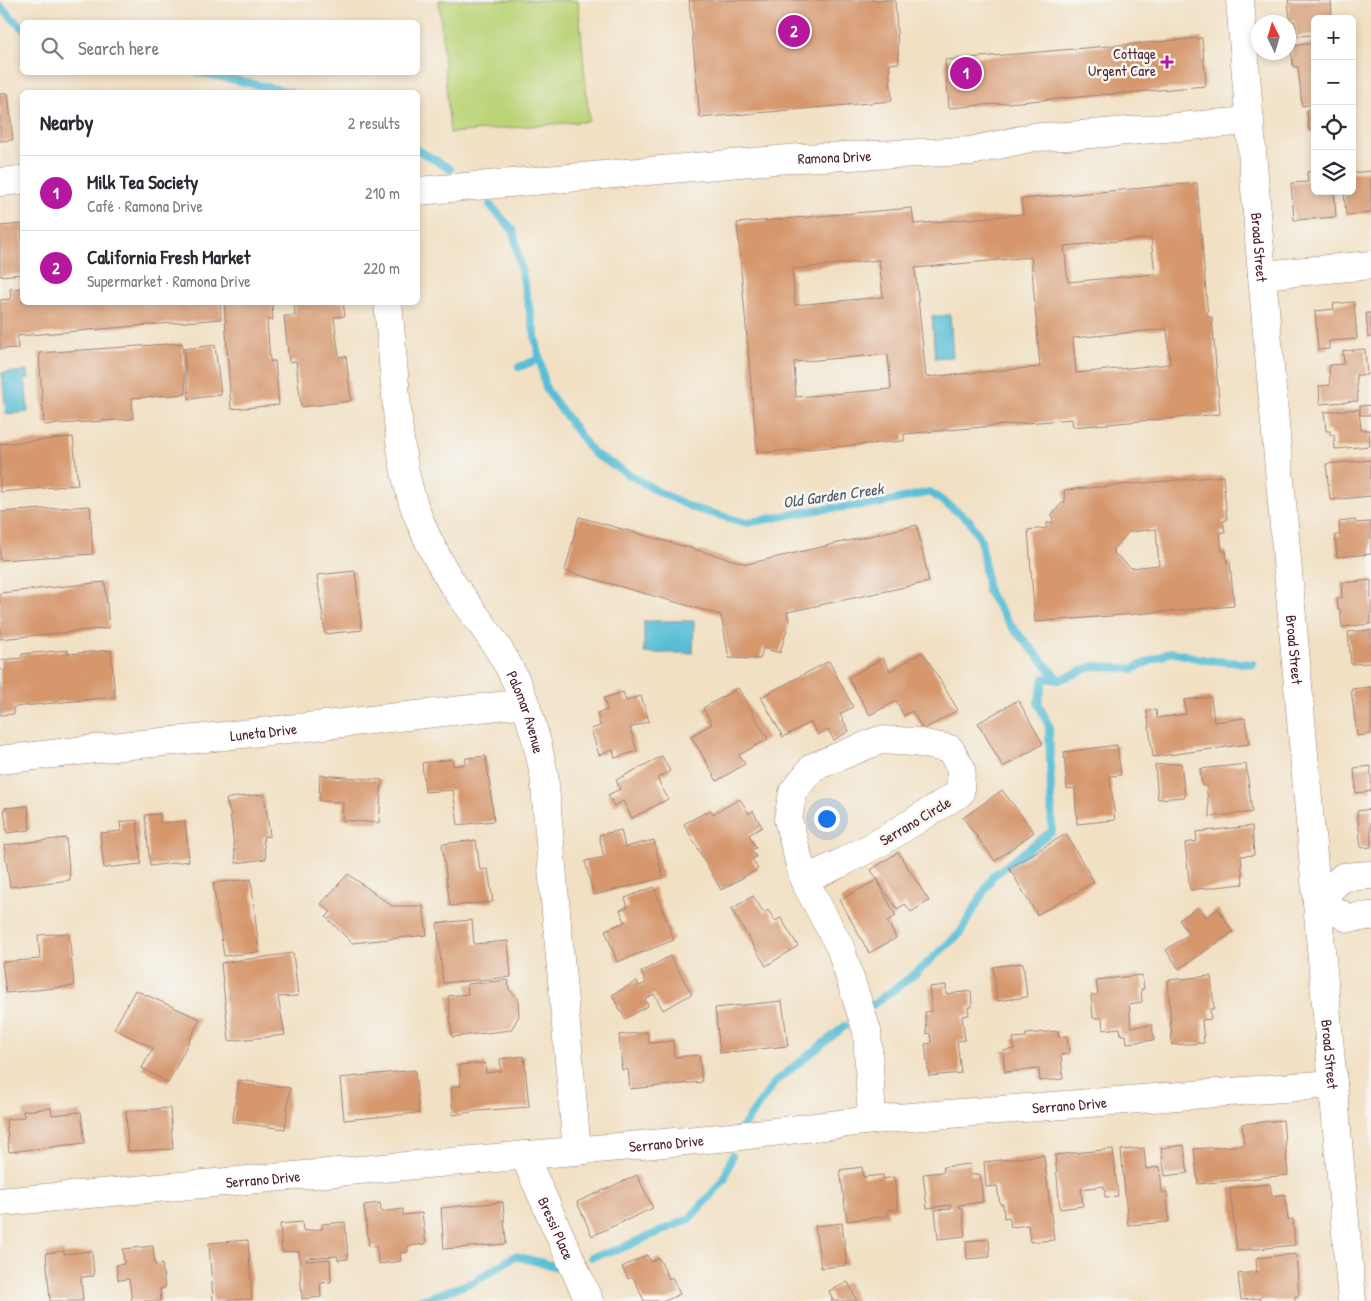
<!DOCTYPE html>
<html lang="en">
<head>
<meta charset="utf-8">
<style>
  :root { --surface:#fff; --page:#f2f2f3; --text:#2b2b33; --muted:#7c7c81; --line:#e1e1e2; --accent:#b5179e }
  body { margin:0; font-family:"Patrick Hand",sans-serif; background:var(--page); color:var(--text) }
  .controls { position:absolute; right:15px; top:15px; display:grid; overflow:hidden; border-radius:8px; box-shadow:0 2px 8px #0003 }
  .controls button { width:45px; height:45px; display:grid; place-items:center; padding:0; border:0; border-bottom:1px solid var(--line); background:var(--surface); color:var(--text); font:25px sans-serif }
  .compass { position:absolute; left:1251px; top:15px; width:45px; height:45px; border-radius:50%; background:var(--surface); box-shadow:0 2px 8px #0003; rotate:355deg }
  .you { position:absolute; left:826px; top:818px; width:18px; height:18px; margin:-12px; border:4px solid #fff; border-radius:50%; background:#1a73e8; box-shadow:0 0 0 8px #1a73e833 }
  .badge { display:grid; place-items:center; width:32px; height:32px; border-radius:50%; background:var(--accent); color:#fff; font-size:16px; font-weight:700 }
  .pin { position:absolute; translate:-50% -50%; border:2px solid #fff; box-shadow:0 1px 5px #0006 }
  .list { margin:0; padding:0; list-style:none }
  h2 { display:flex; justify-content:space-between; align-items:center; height:65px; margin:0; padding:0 20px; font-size:21px }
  h2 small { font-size:16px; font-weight:400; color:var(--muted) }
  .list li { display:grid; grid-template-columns:32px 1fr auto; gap:15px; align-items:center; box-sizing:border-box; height:75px; padding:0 20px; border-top:1px solid var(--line) }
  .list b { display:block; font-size:19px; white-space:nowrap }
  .list p { margin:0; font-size:16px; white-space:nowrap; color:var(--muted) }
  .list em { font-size:16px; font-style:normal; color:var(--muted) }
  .icon { flex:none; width:28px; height:28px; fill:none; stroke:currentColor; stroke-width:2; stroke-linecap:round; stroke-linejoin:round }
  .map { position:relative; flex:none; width:1371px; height:1301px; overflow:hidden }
  .search { position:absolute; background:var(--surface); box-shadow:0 2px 8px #0003; left:20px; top:20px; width:400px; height:55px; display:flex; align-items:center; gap:12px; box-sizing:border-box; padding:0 18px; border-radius:8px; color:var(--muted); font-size:19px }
  .panel { position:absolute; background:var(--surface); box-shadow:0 2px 8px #0003; left:20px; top:90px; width:400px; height:215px; border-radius:8px }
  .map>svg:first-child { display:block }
  .green { fill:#bbd479; stroke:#827a52 }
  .water { fill:#59bed6; stroke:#526e80 }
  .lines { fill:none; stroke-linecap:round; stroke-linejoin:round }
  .stream { stroke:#59bed6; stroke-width:8 }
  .building { fill:#d6976d; fill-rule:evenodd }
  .minor-casing { stroke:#9e8077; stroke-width:29 }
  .minor { stroke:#fff; stroke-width:28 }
  .poi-dot { fill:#b5179e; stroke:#f6f6f2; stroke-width:2 }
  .labels { text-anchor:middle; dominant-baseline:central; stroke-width:5; stroke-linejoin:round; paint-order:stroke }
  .poi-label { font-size:15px; fill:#4a1f2b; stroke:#f6f6f2; text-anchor:end }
  .street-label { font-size:15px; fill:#4a1f2b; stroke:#f6f6f2 }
  .water-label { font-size:16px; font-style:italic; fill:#4f5767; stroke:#f6f6f2 }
</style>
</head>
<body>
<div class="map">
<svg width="1371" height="1301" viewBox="0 0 1371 1301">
  <rect width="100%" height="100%" fill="#f6f6f2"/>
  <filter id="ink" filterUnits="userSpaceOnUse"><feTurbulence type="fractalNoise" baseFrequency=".02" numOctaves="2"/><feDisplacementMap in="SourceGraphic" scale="10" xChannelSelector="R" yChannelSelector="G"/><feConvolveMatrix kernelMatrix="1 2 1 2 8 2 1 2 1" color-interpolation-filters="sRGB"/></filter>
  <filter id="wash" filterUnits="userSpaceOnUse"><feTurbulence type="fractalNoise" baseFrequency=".0096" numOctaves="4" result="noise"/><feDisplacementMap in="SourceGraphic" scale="20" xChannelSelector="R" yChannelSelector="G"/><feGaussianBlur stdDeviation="1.12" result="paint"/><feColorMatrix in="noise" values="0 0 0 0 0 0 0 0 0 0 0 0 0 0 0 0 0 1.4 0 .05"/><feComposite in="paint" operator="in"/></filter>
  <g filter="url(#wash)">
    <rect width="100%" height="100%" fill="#f1e0c3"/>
    <path class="green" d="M439,0H578L589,121L450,133Z"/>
    <g class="water">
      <path d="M950,315L953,357L935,358L932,316Z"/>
      <path d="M28,371L29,378H25L28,412L6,414L2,373Z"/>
      <path d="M644,621H694L693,653H644Z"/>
    </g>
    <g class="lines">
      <g class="stream">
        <path d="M0,6L22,28"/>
        <path d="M198,72L290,92"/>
        <path d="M418,150L450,169"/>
        <path d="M490,205L513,230L546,389L593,453L657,491L693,508L747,523L816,510L881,503L930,492L969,520L981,540L988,592L1012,627L1059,680"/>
        <path d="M519,367L539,359"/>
        <path d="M870,1007L915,974L960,933L993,876L1052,831L1049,726L1038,703L1044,678L1059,680L1094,666L1132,669L1171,652L1206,660L1253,664"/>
        <path d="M742,1128L775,1082L845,1026"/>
        <path d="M591,1257L617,1250L689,1219L724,1180L732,1156"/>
        <path d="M418,1301L474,1282L515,1256L558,1267"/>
      </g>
    </g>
    <g id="blocks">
      <g class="building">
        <path d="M689,0H895L899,63L889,64L892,101L700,118Z"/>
        <path d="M1288,0H1331L1332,19H1315V35L1297,36L1295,21H1290Z"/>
        <path d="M1202,38L1206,86L949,108L945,60Z"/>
        <path d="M1315,43V104L1302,106L1298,67H1293L1291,46Z"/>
        <path d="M8,93L13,140L0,141V94Z"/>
        <path d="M1315,109V131H1309L1307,110Z"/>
        <path d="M1315,171V191H1334L1336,217L1294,220L1291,183L1308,182L1307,172Z"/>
        <path d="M1371,171V213L1346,215L1344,191H1352V173Z"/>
        <path d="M1197,183L1208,317H1212L1220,414L1073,427L1072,419L904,434V441L757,453L737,223L912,208L914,224L1023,214L1021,199ZM1151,238L1155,274L1068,282L1064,246ZM1031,257L1040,367L926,377L915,268ZM879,260L883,297L795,305L792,269ZM1167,329L1170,364L1076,373L1073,338ZM888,354L891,389L796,397L794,362Z"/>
        <path d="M22,224V274L0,276V226Z"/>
        <path d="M22,288V302H220L221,319L17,336L18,348L0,349V300L11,299L10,289Z"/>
        <path d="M224,302H272L273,320H267L270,361H275L279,405L231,409Z"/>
        <path d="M294,302H343L345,316L334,317L339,357L346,356L351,401L301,407L296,361L289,362L284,316H295Z"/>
        <path d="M1354,302L1357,339L1329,341V349L1318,350L1315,311L1334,309L1333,304Z"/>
        <path d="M1366,313H1371V337L1368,338Z"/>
        <path d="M182,343L186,394L132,398L133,419L44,425L39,353Z"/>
        <path d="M215,345L221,395L189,399L184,349Z"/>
        <path d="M1365,349L1367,375H1356L1358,401L1320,404L1319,386L1330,385L1329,365L1344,364L1343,351Z"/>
        <path d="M1371,405V415H1360V406Z"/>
        <path d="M1359,409L1361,430H1369L1370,446L1335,449L1334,435H1330V431H1326L1324,412Z"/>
        <path d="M73,437L78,485L0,492V444Z"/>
        <path d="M1371,460V496L1330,500L1326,464Z"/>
        <path d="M1223,476L1227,520L1223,521L1225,532H1220L1222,551H1226L1227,563L1230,562L1234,606L1035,622L1028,530L1047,528V523L1053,522L1052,514L1062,503L1065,502L1064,490ZM1156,529L1159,565L1131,568L1114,553L1113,549L1129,532Z"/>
        <path d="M90,506L93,554L0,560V512Z"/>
        <path d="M579,517L747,564L917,525L929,582L787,612L789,622L780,653L763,648L760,659L729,658L721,615L565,571Z"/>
        <path d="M1355,520L1356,523L1371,522V554L1337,557L1335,535H1340L1339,522Z"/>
        <path d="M355,571L362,630L325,634L317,575Z"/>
        <path d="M1371,580V624L1342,627L1340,609H1338L1337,598H1342L1341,583Z"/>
        <path d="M105,582L109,628L0,639V593Z"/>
        <path d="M1371,630V663L1351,664L1348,632Z"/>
        <path d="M68,650V654L111,650L115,697L13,707L14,714L0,715V660L22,658V654Z"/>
        <path d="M923,652L958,710L923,730L912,711L904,716L896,701L870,715L848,678L883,658L890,671Z"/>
        <path d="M829,661L853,707L840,714L849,731L834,740L828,730L818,735L811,722L783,737L761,697Z"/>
        <path d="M1371,687V734L1357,736L1351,689Z"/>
        <path d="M738,688L768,739L739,755L745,764L717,781L691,736L712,724L703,708Z"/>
        <path d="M623,692L626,701L641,696L649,721L630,728L637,751L615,758L613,750L599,755L591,729L600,726L597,713L607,710L604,698Z"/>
        <path d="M1211,697L1214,722L1245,718L1249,744L1153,757L1147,711L1156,710L1157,718L1186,714L1184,700Z"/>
        <path d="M1018,700L1043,744L1003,767L978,723Z"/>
        <path d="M1117,745L1121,775L1110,776L1115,820L1077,824L1075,788L1067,789L1064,752Z"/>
        <path d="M486,756L494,821L458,825L453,790L425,792L422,763L452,759L453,766L466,764V758Z"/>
        <path d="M662,756L670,771L657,778L668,799L632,818L623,801L614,806L608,795L620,789L616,780Z"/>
        <path d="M1181,763L1185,797L1158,799L1155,765Z"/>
        <path d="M1246,764L1252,812L1210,817L1206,786H1202L1200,769Z"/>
        <path d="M1371,766V791L1356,793L1354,768Z"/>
        <path d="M320,775L382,780L379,823L342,820L343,802L319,801Z"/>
        <path d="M1002,790L1034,832L995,861L963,818Z"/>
        <path d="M264,794L270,836L263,837L266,859L236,863L230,812L226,800L229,798Z"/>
        <path d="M740,799L749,814L753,811L762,827L749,835L756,848L752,850L756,857L752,859L758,869L721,890L684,824L710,810L713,814Z"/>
        <path d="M28,806L30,830L7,833L4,808Z"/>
        <path d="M1371,809V847L1361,848L1357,811Z"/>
        <path d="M160,814V823L185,821L189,861L150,866L145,815Z"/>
        <path d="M137,820L141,864L104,868L100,833L121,831L120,822Z"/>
        <path d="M1252,826L1254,855L1241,856L1243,884L1190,890L1185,843L1197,841L1196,832Z"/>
        <path d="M621,830L625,847L654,840L663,878L594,895L585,861L604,857L599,835Z"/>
        <path d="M1066,834L1094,882L1037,915L1009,868Z"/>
        <path d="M66,838L70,880L10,887L4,845Z"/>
        <path d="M476,840L480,870L488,869L493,902L450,906L442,844Z"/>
        <path d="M898,852L929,901L911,912L905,904L897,909L871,870Z"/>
        <path d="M348,874L392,906H423L427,935L352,943L326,917L331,912L321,904Z"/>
        <path d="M251,879L259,952L224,956L213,883Z"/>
        <path d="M877,880L896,916L887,921L896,938L869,953L840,900Z"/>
        <path d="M654,887L674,940L617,962L605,930L625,922L620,910L628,907L625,898Z"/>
        <path d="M753,896L764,913L768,910L775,921L781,918L798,946L766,966L731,909Z"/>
        <path d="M1198,907L1206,917L1218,909L1233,932L1179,969L1166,950L1189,934L1179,920Z"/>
        <path d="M472,920L474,944L508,941L511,977L443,983L437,923Z"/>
        <path d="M69,933L74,986L6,993L2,962L40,959L38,935Z"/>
        <path d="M293,953L298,996L278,997L285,1035L229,1041L221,963Z"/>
        <path d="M670,956L692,994L663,1010L654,994L645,999L648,1006L625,1019L612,995L637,981L639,986L646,983L641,972Z"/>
        <path d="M1023,963L1027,997L997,1001L993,967Z"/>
        <path d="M1142,975L1144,989H1141L1142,1002L1129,1004L1131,1027L1152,1025L1154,1040L1127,1043L1126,1035H1121L1120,1028L1103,1030L1102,1018H1093L1091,995H1098L1096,980Z"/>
        <path d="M1211,976L1214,1009H1210L1211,1019L1202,1020L1204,1043L1172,1045L1168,980Z"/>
        <path d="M508,980L509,989L518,999L519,1016L511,1030L452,1037L448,996L468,994L467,984Z"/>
        <path d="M946,985V994L971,991L972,1007H968L969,1015L962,1016L965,1040L957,1041L961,1073L929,1076L925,1044L932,1043L930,1033L927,1034L925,1012L932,1011L929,987Z"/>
        <path d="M135,990L200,1019L168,1083L142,1068L153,1048L114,1029Z"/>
        <path d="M782,1001L788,1046L720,1053L715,1008Z"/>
        <path d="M1058,1031V1037L1067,1036L1069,1054L1061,1055L1063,1079L1040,1081L1039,1069L1005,1072L1003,1051L1014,1049L1013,1038L1026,1037V1034Z"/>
        <path d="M648,1032L649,1043L673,1041L674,1057L699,1055L702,1082L630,1089L628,1069L622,1070L619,1035Z"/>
        <path d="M524,1056L529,1107L477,1111L453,1115L451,1087L461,1086L459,1065L485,1063L486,1073L501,1071L500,1059Z"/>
        <path d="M415,1070L419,1113L344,1120L340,1078Z"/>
        <path d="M239,1080L290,1088L285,1129L232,1122Z"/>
        <path d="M51,1108L52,1115L81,1112L85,1143L9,1152L6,1120L24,1117L23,1111Z"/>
        <path d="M170,1108L173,1149L128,1151L126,1111Z"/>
        <path d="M1283,1120L1288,1175L1198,1184L1194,1149L1244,1145L1242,1124Z"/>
        <path d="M1184,1145L1188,1173L1165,1176L1161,1148Z"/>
        <path d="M1144,1148L1146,1169L1160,1167L1162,1192H1167L1169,1222L1128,1225L1121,1150Z"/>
        <path d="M1113,1149L1118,1196L1105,1197L1104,1186L1081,1189L1083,1206L1060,1209L1055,1155Z"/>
        <path d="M1044,1155L1054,1240L1030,1242L1028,1225L1011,1227L1009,1217L1004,1218L1003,1204H1000L997,1186L986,1187L984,1162Z"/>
        <path d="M970,1164L971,1175L980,1174L983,1202L958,1205L959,1208L962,1207L965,1236L938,1239L935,1210L951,1209V1205L927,1208L923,1174L944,1172L943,1167Z"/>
        <path d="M862,1167L863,1177L883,1175V1179L894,1177L898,1209L888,1210V1216L847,1221L840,1170Z"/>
        <path d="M637,1175L653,1208L592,1236L577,1202Z"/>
        <path d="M1270,1184L1272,1196L1285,1194L1288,1220L1293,1219L1295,1245L1237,1251L1230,1188Z"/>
        <path d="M503,1202L506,1244L444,1249L441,1208Z"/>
        <path d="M380,1203L381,1212L403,1209V1215L422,1213L426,1244L408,1246V1252L400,1253L401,1261L379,1264L376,1246L369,1247L364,1205Z"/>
        <path d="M302,1222L303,1231L322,1229V1224L345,1222L348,1259L338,1260L337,1256L306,1258V1261L330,1259L331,1282L320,1283L321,1297L302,1299L299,1251L282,1252L280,1224Z"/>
        <path d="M842,1223L847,1265L821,1268L815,1226Z"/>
        <path d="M989,1239L990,1257L967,1259L966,1241Z"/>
        <path d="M248,1240L252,1299L213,1301L209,1243Z"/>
        <path d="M153,1246L155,1265L162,1264L165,1288L160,1289L161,1301H132L129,1279L118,1280L116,1265L124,1264L123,1249Z"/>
        <path d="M64,1251V1254L92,1251L94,1276L81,1277L83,1301H50L46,1253Z"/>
        <path d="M1296,1254L1299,1296H1295V1301H1260V1298L1241,1300L1238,1274L1257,1272L1256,1258Z"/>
        <path d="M647,1255L651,1262L659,1258L669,1279L672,1277L680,1294L665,1301H644L633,1277L628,1279L622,1267Z"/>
        <path d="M848,1282L857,1301H830L833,1300L829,1291Z"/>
      </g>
    </g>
  </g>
  <g filter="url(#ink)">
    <use href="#blocks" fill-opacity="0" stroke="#9e8077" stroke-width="1"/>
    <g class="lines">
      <g class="minor-casing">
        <g id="minor">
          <path id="s1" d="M1240,0L1262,275L1352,1301"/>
          <path d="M0,182L22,180"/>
          <path id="s2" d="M418,191L799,158L971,151L1034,137L1067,136L1250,121"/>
          <path d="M1262,275L1371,265"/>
          <path id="s3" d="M388,302C391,334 393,365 396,397C399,438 403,480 419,519C428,541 439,563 452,583C472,612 495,639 511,671C528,704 537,738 544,775L577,1151"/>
          <path d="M880,740L915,742L950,749L961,768L960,793L879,843L839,864L804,880L788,819L793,792L813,767Z"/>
          <path id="s4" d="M0,760L130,745L196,739L526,703"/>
          <path d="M1371,875L1343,877L1317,901L1348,918L1371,916"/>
          <path d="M804,880L840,947L867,1031L872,1120"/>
          <path id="s5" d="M524,1155L589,1301"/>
          <path id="s6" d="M0,1202L731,1137L872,1120L1333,1084"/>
        </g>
      </g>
      <use href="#minor" class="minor"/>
    </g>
  </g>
  <path class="poi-dot" d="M1164.5 54.5h5v5h5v5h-5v5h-5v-5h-5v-5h5z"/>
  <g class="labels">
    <g class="poi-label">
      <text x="1156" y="53">Cottage<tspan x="1156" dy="17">Urgent Care</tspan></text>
    </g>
    <g class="street-label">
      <text stroke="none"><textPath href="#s2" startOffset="418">Ramona Drive</textPath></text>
      <text stroke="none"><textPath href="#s1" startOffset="248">Broad Street</textPath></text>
      <text stroke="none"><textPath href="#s1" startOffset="652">Broad Street</textPath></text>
      <text stroke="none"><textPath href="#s3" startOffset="442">Palomar Avenue</textPath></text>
      <text stroke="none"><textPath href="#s4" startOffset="265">Luneta Drive</textPath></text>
      <text transform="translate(915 821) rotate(-31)">Serrano Circle</text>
      <text stroke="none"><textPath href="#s1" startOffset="1058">Broad Street</textPath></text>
      <text stroke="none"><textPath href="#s6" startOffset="1074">Serrano Drive</textPath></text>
      <text stroke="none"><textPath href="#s6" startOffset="669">Serrano Drive</textPath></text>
      <text stroke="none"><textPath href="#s6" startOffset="264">Serrano Drive</textPath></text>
      <text stroke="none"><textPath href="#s5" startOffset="80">Bressi Place</textPath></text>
    </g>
    <g class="water-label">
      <text transform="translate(833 495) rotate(-8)">Old Garden Creek</text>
    </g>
  </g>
</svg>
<div class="controls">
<button>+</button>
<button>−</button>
<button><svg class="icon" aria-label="locate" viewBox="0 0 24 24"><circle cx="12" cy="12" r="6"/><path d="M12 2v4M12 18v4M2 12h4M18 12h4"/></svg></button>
<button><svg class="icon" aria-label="layers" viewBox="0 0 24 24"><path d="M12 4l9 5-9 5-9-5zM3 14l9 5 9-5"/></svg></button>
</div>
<svg class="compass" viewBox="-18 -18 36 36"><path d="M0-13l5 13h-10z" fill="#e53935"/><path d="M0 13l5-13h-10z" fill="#7c7c81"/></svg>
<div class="you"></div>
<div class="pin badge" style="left:966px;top:73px">1</div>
<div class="pin badge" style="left:794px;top:31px">2</div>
<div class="search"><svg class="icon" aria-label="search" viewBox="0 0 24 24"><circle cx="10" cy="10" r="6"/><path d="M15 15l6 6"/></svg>Search here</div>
<section class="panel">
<h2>Nearby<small>2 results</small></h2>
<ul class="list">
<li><span class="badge">1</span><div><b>Milk Tea Society</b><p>Café · Ramona Drive</p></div><em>210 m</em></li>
<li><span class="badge">2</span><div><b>California Fresh Market</b><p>Supermarket · Ramona Drive</p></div><em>220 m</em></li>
</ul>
</section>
</div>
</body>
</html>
